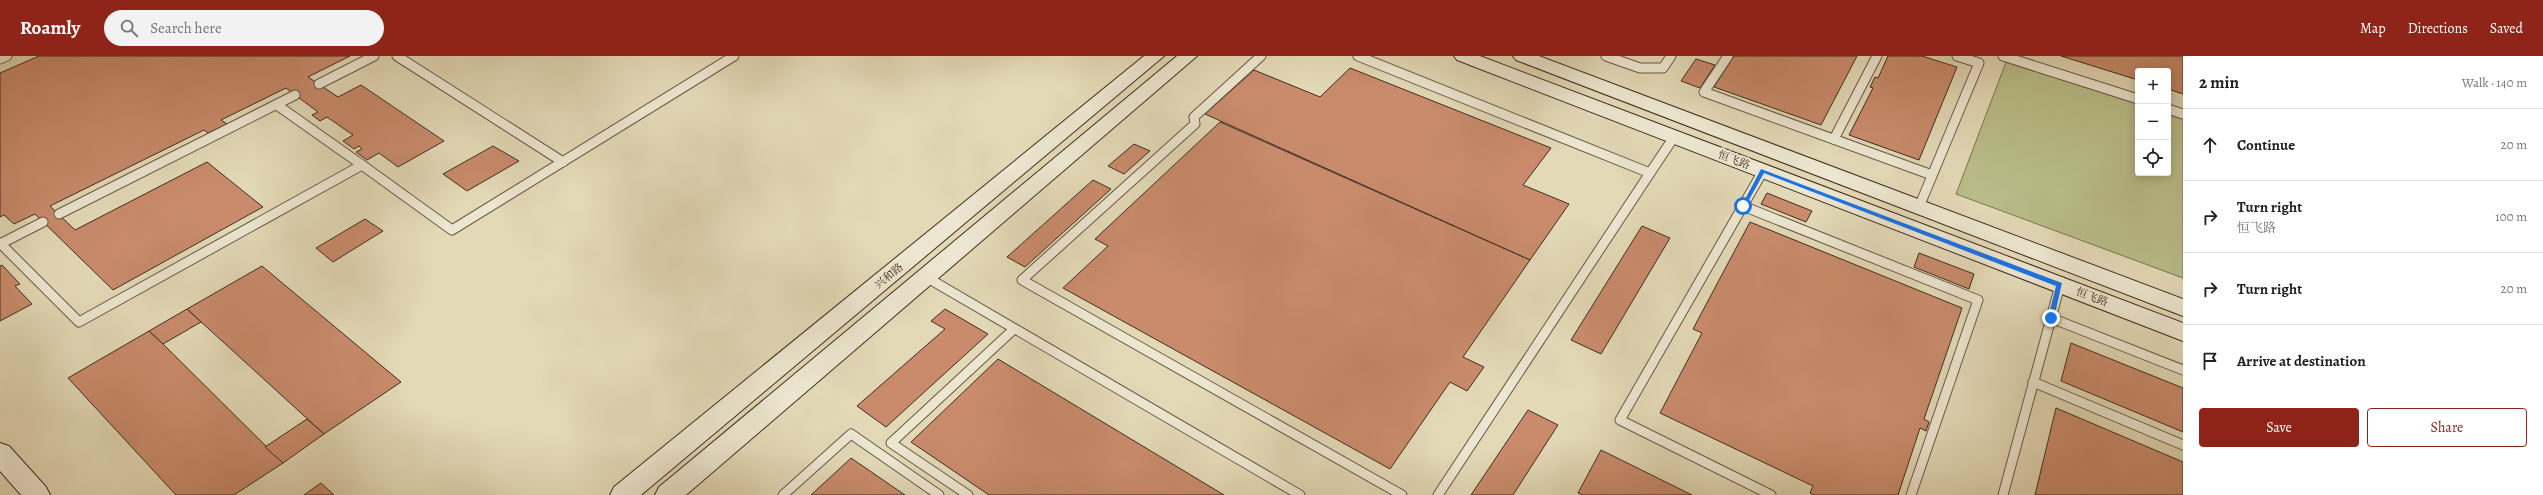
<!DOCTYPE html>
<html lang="en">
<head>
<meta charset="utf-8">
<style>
  :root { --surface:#fff; --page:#f2f2f2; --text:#202124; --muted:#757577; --line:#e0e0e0; --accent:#8f2418 }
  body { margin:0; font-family:Alegreya,"Noto Serif SC",serif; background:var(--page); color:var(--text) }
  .controls { position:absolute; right:12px; top:12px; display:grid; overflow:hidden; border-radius:4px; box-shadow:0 2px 10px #0003 }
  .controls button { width:36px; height:36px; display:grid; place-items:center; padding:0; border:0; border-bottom:1px solid var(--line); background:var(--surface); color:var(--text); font:20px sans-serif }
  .stop { position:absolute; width:12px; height:12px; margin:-9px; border:3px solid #1a73e8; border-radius:50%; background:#fff }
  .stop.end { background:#1a73e8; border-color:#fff; box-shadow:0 1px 4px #0008 }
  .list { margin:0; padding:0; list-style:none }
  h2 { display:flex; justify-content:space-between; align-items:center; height:52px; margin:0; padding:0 16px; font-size:17px }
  h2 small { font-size:13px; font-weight:400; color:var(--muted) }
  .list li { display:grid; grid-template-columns:26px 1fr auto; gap:12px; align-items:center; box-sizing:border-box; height:72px; padding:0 16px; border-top:1px solid var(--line) }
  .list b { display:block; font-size:15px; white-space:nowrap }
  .list p { margin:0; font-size:13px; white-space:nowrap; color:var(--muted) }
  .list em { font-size:13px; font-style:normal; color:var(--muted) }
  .actions { display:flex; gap:8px; padding:12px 16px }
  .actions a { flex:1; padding:9px 0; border:1px solid var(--accent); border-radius:4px; text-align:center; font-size:14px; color:var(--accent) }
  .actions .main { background:var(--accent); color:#fff }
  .icon { flex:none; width:22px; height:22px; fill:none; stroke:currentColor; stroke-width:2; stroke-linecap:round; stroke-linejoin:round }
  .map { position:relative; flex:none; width:2183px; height:439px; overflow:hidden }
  header { display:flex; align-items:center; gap:24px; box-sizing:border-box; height:56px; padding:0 20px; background:var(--accent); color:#fff }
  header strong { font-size:19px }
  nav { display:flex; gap:22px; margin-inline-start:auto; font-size:14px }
  .search { width:280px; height:36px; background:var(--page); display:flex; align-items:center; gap:10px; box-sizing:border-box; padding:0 14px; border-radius:22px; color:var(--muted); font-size:15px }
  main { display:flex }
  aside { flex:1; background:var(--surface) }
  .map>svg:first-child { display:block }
  .green { fill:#babe8a; stroke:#7c7654 }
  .building { fill:#c98b6c; stroke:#3f2e1e }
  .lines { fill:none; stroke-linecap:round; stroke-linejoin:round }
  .lane-casing { stroke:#685944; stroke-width:11 }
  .secondary-casing { stroke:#3f2e1e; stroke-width:2 }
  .lane { stroke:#ede6d0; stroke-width:9 }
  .secondary { fill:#ede6d0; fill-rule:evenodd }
  .route { fill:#1a73e8 }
  .labels { text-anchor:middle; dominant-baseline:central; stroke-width:4; stroke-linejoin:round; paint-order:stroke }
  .street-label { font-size:11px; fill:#3f2e1e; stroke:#ede6d0 }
</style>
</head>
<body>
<header>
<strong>Roamly</strong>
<div class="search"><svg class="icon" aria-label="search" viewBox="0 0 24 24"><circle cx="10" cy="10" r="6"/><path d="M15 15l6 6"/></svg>Search here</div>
<nav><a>Map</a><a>Directions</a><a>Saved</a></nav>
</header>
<main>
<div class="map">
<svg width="2183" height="439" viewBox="0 0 2183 439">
  <rect width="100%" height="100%" fill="#e3d9b7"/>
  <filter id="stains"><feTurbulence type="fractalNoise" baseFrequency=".005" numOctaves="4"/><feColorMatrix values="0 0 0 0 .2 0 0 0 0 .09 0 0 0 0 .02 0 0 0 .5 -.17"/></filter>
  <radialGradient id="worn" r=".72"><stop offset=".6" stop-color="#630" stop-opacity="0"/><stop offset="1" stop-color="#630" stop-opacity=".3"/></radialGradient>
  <path class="green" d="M2006,6L2138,48V117H2168V58L2183,63V222L1956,138Z"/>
  <g class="building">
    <path d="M39,0H350L308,21L338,41L361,29L444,85L398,111L379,97L367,104L356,96L362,93L359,90L354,93L343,85L353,79L327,61L320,65L312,59L318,56L286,32L221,64L227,68L208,77L204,74L50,150L75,174L207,106L263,151L113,234L35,158L14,168L4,159L0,161V17Z"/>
    <path d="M1734,0H1857L1821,69L1714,31Z"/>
    <path d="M1888,0H1922L1957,11L1919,104L1849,79L1873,32L1870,31L1875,21L1878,22Z"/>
    <path d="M2061,0H2183V38L2168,33V15H2138V24Z"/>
    <path d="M1696,3L1715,9L1700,32L1681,25Z"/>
    <path d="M1350,12L1551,92L1523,129L1569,148L1530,204L1205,58L1254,14L1320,41Z"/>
    <path d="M1220,66L1530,204L1463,301L1484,311L1467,335L1450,326L1390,413L1063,232L1108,190L1095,183Z"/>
    <path d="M1134,88L1150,95L1124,118L1108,110Z"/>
    <path d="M493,90L519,105L467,135L443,118Z"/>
    <path d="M1093,124L1111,133L1025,211L1007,201Z"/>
    <path d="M1767,137L1812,155L1806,166L1761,148Z"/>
    <path d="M365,163L383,175L333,206L316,192Z"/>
    <path d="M1750,166L1962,252L1924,363L1929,366L1926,375L1920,372L1898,439H1814L1810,437L1813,430L1660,357L1702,277L1693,273Z"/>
    <path d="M1642,170L1670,182L1601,298L1571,284Z"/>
    <path d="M1919,197L1974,218L1969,233L1914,211Z"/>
    <path d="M2,209L20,228L15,230L32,248L0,265V210Z"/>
    <path d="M262,210L401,326L324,378L187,253Z"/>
    <path d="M187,253L201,266L163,288L149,275Z"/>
    <path d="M945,253L988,278L886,371L857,350L945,273L931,265Z"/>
    <path d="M149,275L163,288L283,407L234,439H176L68,322Z"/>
    <path d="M2071,287L2183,332V376L2061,325Z"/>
    <path d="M998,303L1224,439H989L911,386Z"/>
    <path d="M2056,352L2183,406V439H2035Z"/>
    <path d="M1528,354L1558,369L1513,439H1471Z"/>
    <path d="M307,363L324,378L283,407L265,391Z"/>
    <path d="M1601,394L1692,439H1583L1578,437Z"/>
    <path d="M851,402L905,439H811Z"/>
    <path d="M321,427L334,439H304Z"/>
  </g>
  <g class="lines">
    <g class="lane-casing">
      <g id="lane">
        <path d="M397,0L563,106"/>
        <path d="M1261,0L1194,61L1195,68L1022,224L1402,439"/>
        <path d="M1358,0L1650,117L1438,439"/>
        <path d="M1606,0L1640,12H1663L1671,0"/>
        <path d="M1728,0L1704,36L1932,119"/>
        <path d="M2003,0L2138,43"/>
        <path d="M0,3L7,0"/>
        <path d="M319,28L374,0"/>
        <path d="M277,49L362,109"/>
        <path d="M2168,53L2183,58"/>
        <path d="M1834,83L1877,0"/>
        <path d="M1763,115L1620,364L1771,439"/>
        <path d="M1650,117L1674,81"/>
        <path d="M1743,150L1978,244L1911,439"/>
        <path d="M1919,151L1979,7L1957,0"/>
        <path d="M59,158L295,39"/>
        <path d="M0,187L79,266L362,109L452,174L734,0"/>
        <path d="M0,188L43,166"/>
        <path d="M926,221L1300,439"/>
        <path d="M2051,262L2183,314"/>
        <path d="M2033,326L2183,389"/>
        <path d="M783,439L851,378L939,439"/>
        <path d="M968,439L891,387L1014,273"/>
        <path d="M2003,439L2060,229"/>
      </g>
    </g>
    <g class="secondary-casing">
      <g id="secondary">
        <path d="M1144,0H1164L641,439H610L614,431Z"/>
        <path d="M1177,0H1197L686,439H655L659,431Z"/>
        <path d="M1454,0H1480L2183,267V285L1457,4Z"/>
        <path d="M1513,0H1539L2183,243V260L1516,4Z"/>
        <path d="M0,387L9,390L46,431L50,439H21L0,415Z"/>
      </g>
    </g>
    <use href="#lane" class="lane"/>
    <use href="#secondary" class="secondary"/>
  </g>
  <path class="route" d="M1761,113L2062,227L2054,262L2051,264L2048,262L2056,230L1764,117L1745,151H1741Z"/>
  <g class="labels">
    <g class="street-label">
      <text transform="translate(1734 104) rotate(21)">恒飞路</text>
      <text transform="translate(889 220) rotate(-40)">兴和路</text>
      <text transform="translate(2092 241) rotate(21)">恒飞路</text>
    </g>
  </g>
  <rect width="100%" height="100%" filter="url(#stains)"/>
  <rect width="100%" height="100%" fill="url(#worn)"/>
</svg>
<div class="controls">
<button>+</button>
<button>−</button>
<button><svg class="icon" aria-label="locate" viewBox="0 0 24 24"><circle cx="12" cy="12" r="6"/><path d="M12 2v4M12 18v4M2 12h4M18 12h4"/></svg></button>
</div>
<div class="stop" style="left:1743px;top:150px"></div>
<div class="stop end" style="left:2051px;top:262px"></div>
</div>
<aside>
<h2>2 min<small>Walk · 140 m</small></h2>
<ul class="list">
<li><svg class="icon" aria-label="ahead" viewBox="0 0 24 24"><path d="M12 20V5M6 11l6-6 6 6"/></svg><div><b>Continue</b></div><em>20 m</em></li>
<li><svg class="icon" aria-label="right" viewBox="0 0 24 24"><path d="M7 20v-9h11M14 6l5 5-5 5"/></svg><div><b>Turn right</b><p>恒飞路</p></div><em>100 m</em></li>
<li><svg class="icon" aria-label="right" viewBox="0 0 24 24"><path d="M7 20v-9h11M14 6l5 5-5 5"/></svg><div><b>Turn right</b></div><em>20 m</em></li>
<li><svg class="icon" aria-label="arrive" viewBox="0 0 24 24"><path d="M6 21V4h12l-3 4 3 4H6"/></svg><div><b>Arrive at destination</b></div></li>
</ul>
<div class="actions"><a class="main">Save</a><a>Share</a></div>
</aside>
</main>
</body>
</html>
